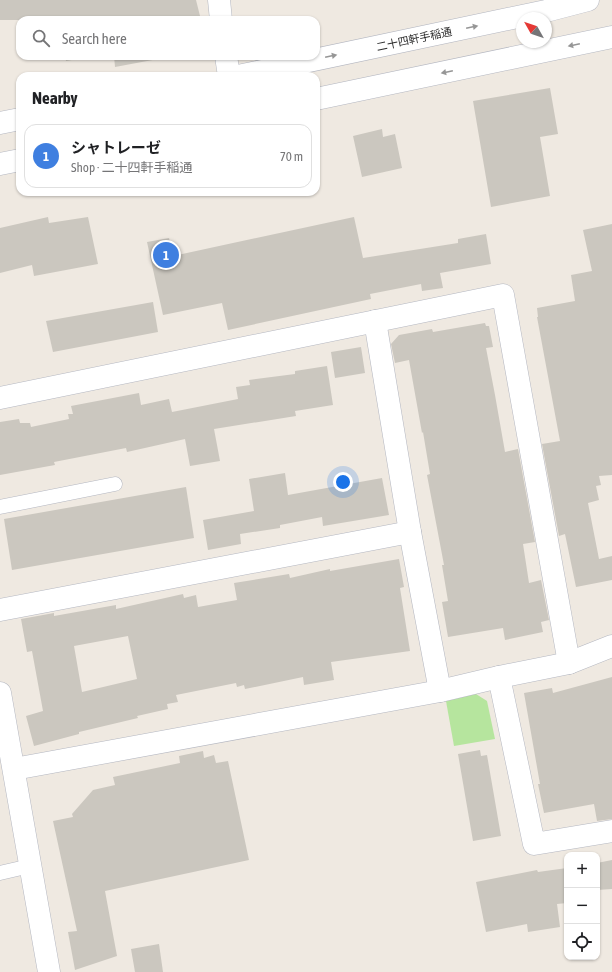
<!DOCTYPE html>
<html lang="en">
<head>
<meta charset="utf-8">
<style>
  :root { --surface:#fff; --page:#f2f2f2; --text:#202124; --muted:#757577; --line:#e0e0e0; --accent:#1a73e8 }
  body { margin:0; font-family:"Asap Condensed","Noto Sans JP",sans-serif; background:var(--page); color:var(--text) }
  .controls { position:absolute; right:12px; bottom:12px; display:grid; overflow:hidden; border-radius:8px; box-shadow:0 1px 3px #0004 }
  .controls button { width:36px; height:36px; display:grid; place-items:center; padding:0; border:0; border-bottom:1px solid var(--line); background:var(--surface); color:var(--text); font:20px sans-serif }
  .compass { position:absolute; left:516px; top:12px; width:36px; height:36px; border-radius:50%; background:var(--surface); box-shadow:0 1px 3px #0004; rotate:310deg }
  .you { position:absolute; left:343px; top:482px; width:14px; height:14px; margin:-10px; border:3px solid #fff; border-radius:50%; background:#1a73e8; box-shadow:0 0 0 6px #1a73e833 }
  .badge { display:grid; place-items:center; width:26px; height:26px; border-radius:50%; background:var(--accent); color:#fff; font-size:13px; font-weight:700 }
  .pin { position:absolute; translate:-50% -50%; border:2px solid #fff; box-shadow:0 1px 4px #0006 }
  .list { margin:0; padding:0; list-style:none }
  h2 { display:flex; justify-content:space-between; align-items:center; height:52px; margin:0; padding:0 16px; font-size:17px }
  h2 small { font-size:13px; font-weight:400; color:var(--muted) }
  .list li { display:grid; grid-template-columns:26px 1fr auto; gap:12px; align-items:center; box-sizing:border-box; height:64px; margin:0 8px 8px; padding:0 8px; border:1px solid var(--line); border-radius:12px }
  .list b { display:block; font-size:15px; white-space:nowrap }
  .list p { margin:0; font-size:13px; white-space:nowrap; color:var(--muted) }
  .list em { font-size:13px; font-style:normal; color:var(--muted) }
  .icon { flex:none; width:22px; height:22px; fill:none; stroke:currentColor; stroke-width:2; stroke-linecap:round; stroke-linejoin:round }
  .map { position:relative; flex:none; width:612px; height:972px; overflow:hidden }
  .search { position:absolute; background:var(--surface); box-shadow:0 1px 3px #0004; left:16px; top:16px; width:304px; height:44px; display:flex; align-items:center; gap:10px; box-sizing:border-box; padding:0 14px; border-radius:12px; color:var(--muted); font-size:15px }
  .panel { position:absolute; background:var(--surface); box-shadow:0 1px 3px #0004; left:16px; top:72px; width:304px; height:124px; border-radius:12px }
  .map>svg:first-child { display:block }
  .grass { fill:#b6e59e }
  .building { fill:#cbc7bf; fill-rule:evenodd }
  .lines { fill:none; stroke-linecap:round; stroke-linejoin:round }
  .service-casing { stroke:#b4b7c1; stroke-width:15 }
  .minor-casing { stroke:#b4b7c1; stroke-width:23 }
  .tertiary-casing { stroke:#b4b7c1; stroke-width:23 }
  .service { stroke:#fff; stroke-width:14 }
  .minor { stroke:#fff; stroke-width:22 }
  .tertiary { stroke:#fff; stroke-width:22 }
  .oneway { fill:#969696 }
  .labels { text-anchor:middle; dominant-baseline:central; stroke-width:3; stroke-linejoin:round; paint-order:stroke }
  .street-label { font-size:11px; fill:#2e2e2e; stroke:#fff }
</style>
</head>
<body>
<div class="map">
<svg width="612" height="972" viewBox="0 0 612 972">
  <rect width="100%" height="100%" fill="#efe9e1"/>
  <path class="grass" d="M476,694L487,701L495,739L454,746L446,701Z"/>
  <g class="building">
    <path d="M0,0H196L201,20H0Z"/>
    <path d="M65,56H95L66,61Z"/>
    <path d="M114,56H157L158,59L115,67Z"/>
    <path d="M550,88L558,134L540,137L550,196L491,207L473,101Z"/>
    <path d="M382,129L383,137L395,134L402,168L362,177L353,136Z"/>
    <path d="M48,217L49,223L88,217L98,264L34,276L32,265L0,273V228Z"/>
    <path d="M354,217L363,258L458,243V239L486,234L491,264L440,273L443,288L422,291L421,284L370,294L371,299L228,330L222,303L163,315L147,242L169,238L173,256Z"/>
    <path d="M612,224V475L599,476L601,485L596,486L599,500L588,503L599,559L612,556V580L576,587L565,534L559,536L542,444L560,441L537,317H538L537,308L575,301L571,275L592,271L583,230Z"/>
    <path d="M153,302L158,332L53,352L46,321Z"/>
    <path d="M485,323L486,326H489L493,347L486,348L495,395L505,452L518,449L535,542L523,544L529,583L541,580L549,620L541,622L543,632L505,640L503,628L448,637L442,602L448,601L442,565H444L427,475L430,474L423,432L422,433L409,360L395,363L391,344L399,335L432,329L433,332Z"/>
    <path d="M361,347L365,373L335,378L331,352Z"/>
    <path d="M327,366L333,405L295,411L296,416L214,429L220,461L190,466L185,439L127,452L126,448L54,462L55,465L0,475V422L19,419L20,423H30L31,427L69,419L68,414H73L71,406L139,393L141,405L169,399L172,412L238,399L236,387L250,385L249,380L295,374V371Z"/>
    <path d="M285,473L288,495L382,478L389,515L323,526L322,517L280,525V528L240,534L241,544L208,550L203,520L254,511L249,479Z"/>
    <path d="M186,487L194,538L12,570L4,519Z"/>
    <path d="M399,559L404,587L400,588L410,651L331,662L334,680L304,685L303,677L245,689L244,685L237,687L236,683L176,695L178,702L167,704L168,709L137,716L138,718L79,732V734L34,746L26,716L43,711L32,651L27,652L21,619L54,613V616L116,605V609L183,594L184,598L196,595L198,607L237,600L234,583L289,574L290,578L330,569V571ZM128,636L137,679L82,692L74,646Z"/>
    <path d="M612,677V819L597,821L594,804L544,813L538,784H540L524,693L552,688L553,693Z"/>
    <path d="M480,750L481,756L487,755L501,836L473,841L458,754Z"/>
    <path d="M203,751L204,758L214,755L216,763L228,761L249,860L105,891L117,956L75,970L68,932L77,931L53,821L73,817L72,814L93,790L115,785L113,777L180,763L179,756Z"/>
    <path d="M612,860V889L597,890V863Z"/>
    <path d="M567,868V903L557,904L560,927L528,932L527,924L486,932L476,882L537,870L538,872Z"/>
    <path d="M159,944L163,972H135L131,949Z"/>
  </g>
  <g class="lines">
    <g class="service-casing">
      <g id="service">
        <path d="M0,507L115,484"/>
        <path d="M0,873L30,866"/>
      </g>
    </g>
    <g class="minor-casing">
      <g id="minor">
        <path d="M219,0L221,20"/>
        <path d="M226,56L229,76"/>
        <path d="M375,321L410,532L440,691"/>
        <path d="M0,398L503,295L569,663"/>
        <path d="M0,610L410,532"/>
        <path d="M499,677L534,844L612,831"/>
        <path d="M0,693L49,972"/>
        <path d="M14,769L440,691L499,677L569,663L612,646"/>
      </g>
    </g>
    <g class="tertiary-casing">
      <g id="tertiary">
        <path d="M238,76L546,11L588,0"/>
        <path d="M316,99L612,37"/>
        <path d="M0,123L20,119"/>
        <path d="M0,164L20,160"/>
      </g>
    </g>
    <use href="#service" class="service"/>
    <use href="#minor" class="minor"/>
    <use href="#tertiary" class="tertiary"/>
  </g>
  <defs><path id="oneway-solid" d="M-6-.8H1V-3.2L6.5 0L1 3.2V.8H-6Z"/></defs>
  <g class="oneway">
    <use href="#oneway-solid" transform="translate(472 27) rotate(-12)"/>
    <use href="#oneway-solid" transform="translate(574 45) rotate(168)"/>
    <use href="#oneway-solid" transform="translate(331 56) rotate(-12)"/>
    <use href="#oneway-solid" transform="translate(447 72) rotate(168)"/>
  </g>
  <g class="labels">
    <g class="street-label">
      <text transform="translate(414 39) rotate(-12)">二十四軒手稲通</text>
    </g>
  </g>
</svg>
<div class="controls">
<button>+</button>
<button>−</button>
<button><svg class="icon" aria-label="locate" viewBox="0 0 24 24"><circle cx="12" cy="12" r="6"/><path d="M12 2v4M12 18v4M2 12h4M18 12h4"/></svg></button>
</div>
<svg class="compass" viewBox="-18 -18 36 36"><path d="M0-13l5 13h-10z" fill="#e53935"/><path d="M0 13l5-13h-10z" fill="#757577"/></svg>
<div class="you"></div>
<div class="pin badge" style="left:166px;top:255px;background:#3f7fe0">1</div>
<div class="search"><svg class="icon" aria-label="search" viewBox="0 0 24 24"><circle cx="10" cy="10" r="6"/><path d="M15 15l6 6"/></svg>Search here</div>
<section class="panel">
<h2>Nearby<small></small></h2>
<ul class="list">
<li><span class="badge" style="background:#3f7fe0">1</span><div><b>シャトレーゼ</b><p>Shop · 二十四軒手稲通</p></div><em>70 m</em></li>
</ul>
</section>
</div>
</body>
</html>
